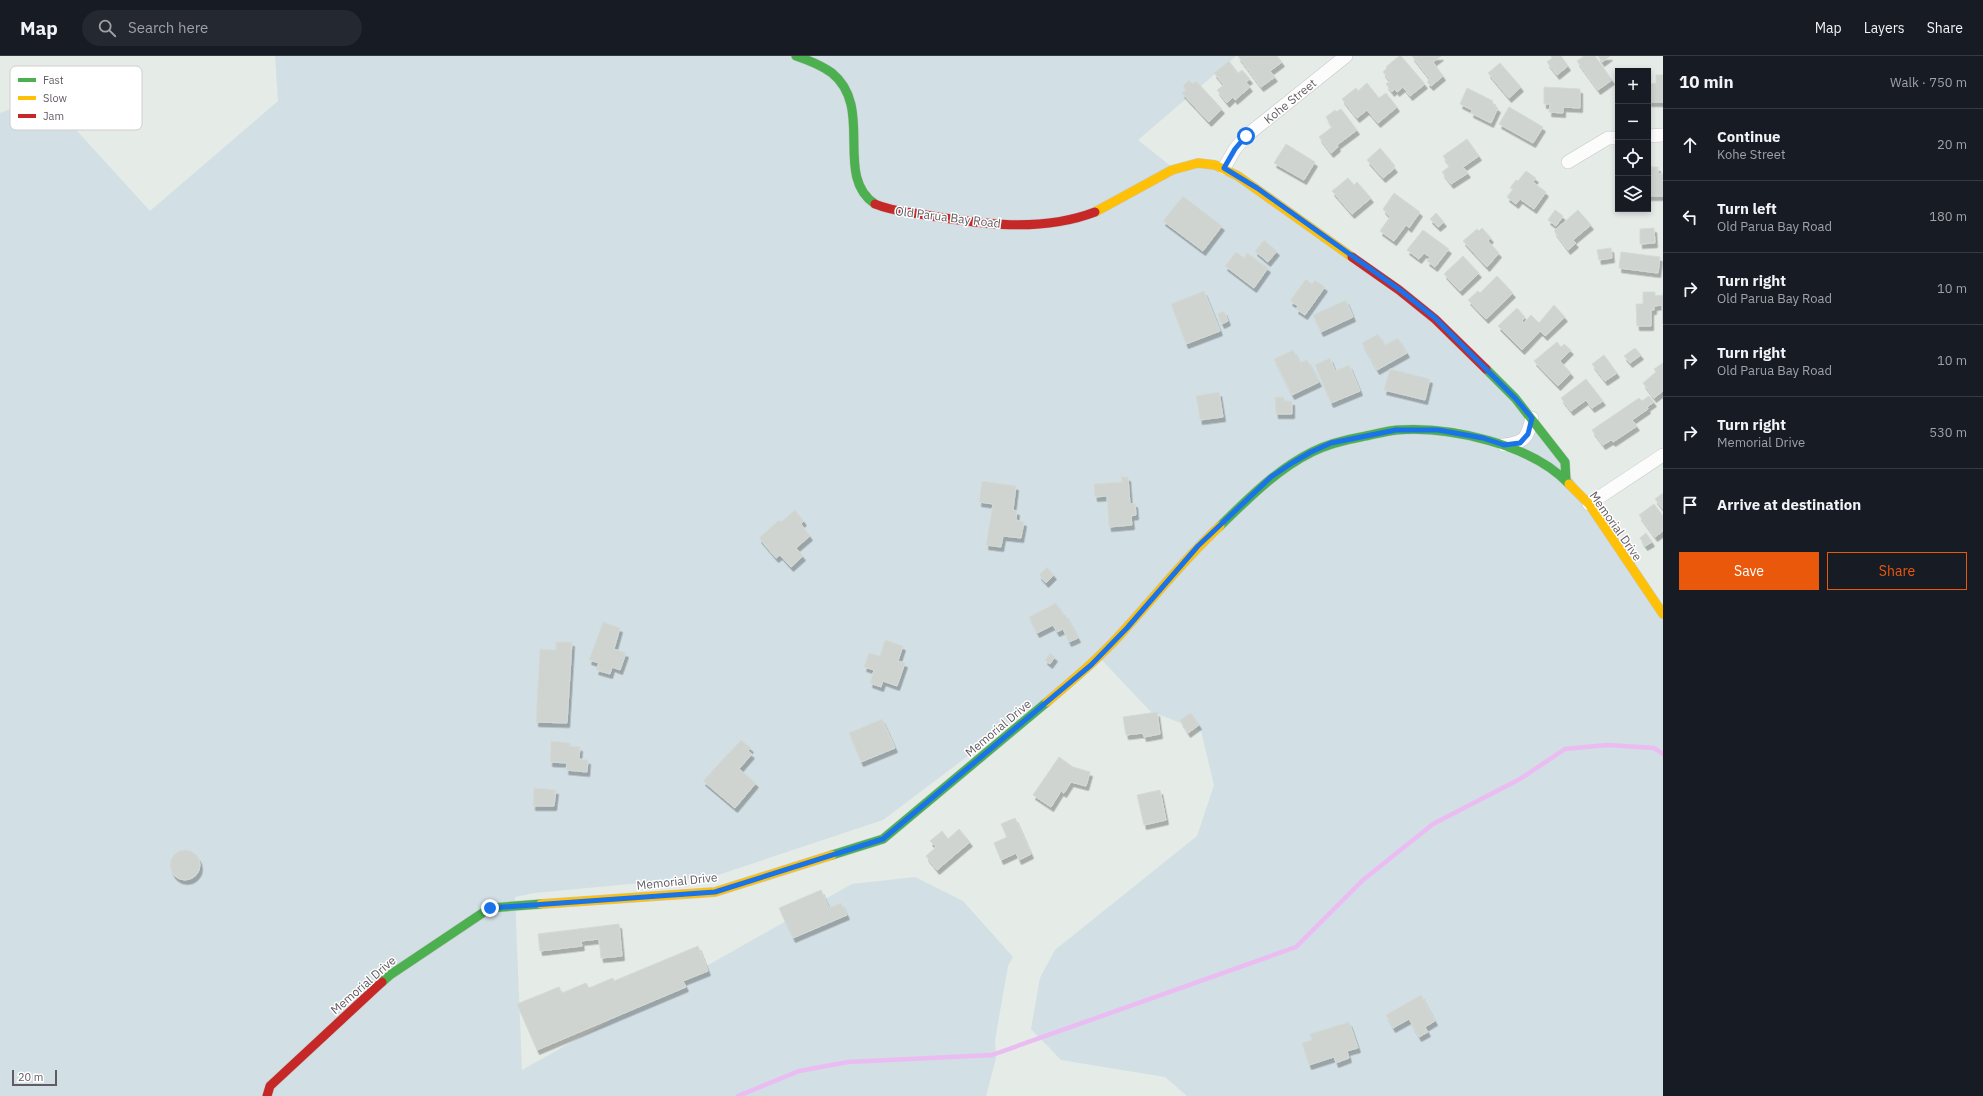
<!DOCTYPE html>
<html lang="en">
<head>
<meta charset="utf-8">
<style>
  :root { --surface:#171b24; --page:#242831; --text:#f1f3f6; --muted:#9ea1a6; --line:#363941; --accent:#ea580c }
  body { margin:0; font-family:"IBM Plex Sans",sans-serif; background:var(--page); color:var(--text) }
  .controls { position:absolute; right:12px; top:12px; display:grid; overflow:hidden; border-radius:0px; box-shadow:0 2px 6px #0003 }
  .controls button { width:36px; height:36px; display:grid; place-items:center; padding:0; border:0; border-bottom:1px solid var(--line); background:var(--surface); color:var(--text); font:20px sans-serif }
  .scale { position:absolute; left:12px; bottom:10px; width:45px; box-sizing:border-box; padding-left:4px; border:2px solid #625b63; border-top:0; font-size:11px; line-height:14px; white-space:nowrap; color:#625b63; -webkit-text-stroke:3px #fff; paint-order:stroke }
  .stop { position:absolute; width:12px; height:12px; margin:-9px; border:3px solid #1a73e8; border-radius:50%; background:#fff }
  .stop.end { background:#1a73e8; border-color:#fff; box-shadow:0 1px 4px #0008 }
  .list { margin:0; padding:0; list-style:none }
  h2 { display:flex; justify-content:space-between; align-items:center; height:52px; margin:0; padding:0 16px; font-size:17px }
  h2 small { font-size:13px; font-weight:400; color:var(--muted) }
  .list li { display:grid; grid-template-columns:26px 1fr auto; gap:12px; align-items:center; box-sizing:border-box; height:72px; padding:0 16px; border-top:1px solid var(--line) }
  .list b { display:block; font-size:15px; white-space:nowrap }
  .list p { margin:0; font-size:13px; white-space:nowrap; color:var(--muted) }
  .list em { font-size:13px; font-style:normal; color:var(--muted) }
  .actions { display:flex; gap:8px; padding:12px 16px }
  .actions a { flex:1; padding:9px 0; border:1px solid var(--accent); border-radius:0px; text-align:center; font-size:14px; color:var(--accent) }
  .actions .main { background:var(--accent); color:#fff }
  .icon { flex:none; width:22px; height:22px; fill:none; stroke:currentColor; stroke-width:2; stroke-linecap:round; stroke-linejoin:round }
  .map { position:relative; flex:none; width:1663px; height:1040px; overflow:hidden }
  header { display:flex; align-items:center; gap:24px; box-sizing:border-box; height:56px; padding:0 20px; background:var(--surface); border-bottom:1px solid var(--line) }
  header strong { font-size:19px }
  nav { display:flex; gap:22px; margin-inline-start:auto; font-size:14px }
  .search { width:280px; height:36px; background:var(--page); display:flex; align-items:center; gap:10px; box-sizing:border-box; padding:0 14px; border-radius:22px; color:var(--muted); font-size:15px }
  main { display:flex }
  aside { flex:1; background:var(--surface) }
  .map>svg:first-child { display:block }
  .green { fill:#d2dfe4 }
  .lines { fill:none; stroke-linecap:round; stroke-linejoin:round }
  .stream { stroke:#eabcf2; stroke-width:4.5 }
  .building { fill:#d0d4d1; stroke:#d4dad6; filter:url(#shadow) }
  .street-casing { stroke:#c7c7c7; stroke-width:14 }
  .fast-casing { stroke:#c8c8c8; stroke-width:10 }
  .slow-casing { stroke:#c8c8c8; stroke-width:10 }
  .jam-casing { stroke:#c8c8c8; stroke-width:10 }
  .street { stroke:#fbfcfb; stroke-width:13 }
  .fast { stroke:#4caf50; stroke-width:9 }
  .slow { stroke:#ffc107; stroke-width:9 }
  .jam { stroke:#c62828; stroke-width:9 }
  .route { stroke:#1a73e8; stroke-width:5 }
  .labels { text-anchor:middle; dominant-baseline:central; stroke-width:3; stroke-linejoin:round; paint-order:stroke }
  .street-label { font-size:12px; fill:#625b63; stroke:#fff }
  .key { fill:#fff; stroke:#d0ced0; stroke-width:1 }
  .key-label { font-size:11px; fill:#625b63 }
</style>
</head>
<body>
<header>
<strong>Map</strong>
<div class="search"><svg class="icon" aria-label="search" viewBox="0 0 24 24"><circle cx="10" cy="10" r="6"/><path d="M15 15l6 6"/></svg>Search here</div>
<nav><a>Map</a><a>Layers</a><a>Share</a></nav>
</header>
<main>
<div class="map">
<svg width="1663" height="1040" viewBox="0 0 1663 1040">
  <defs>
    <filter id="shadow"><feDropShadow dx="2.5" dy="4.5" stdDeviation="0" flood-color="#0004"/></filter>
  </defs>
  <rect width="100%" height="100%" fill="#e5ebe6"/>
  <path class="green" d="M275,0H1236L1138,84L1173,112L1219,110L1430,260L1533,365L1663,554V1040H1187L1165,1021L1061,1004L1031,973L1040,922L1055,894L1197,780L1214,729L1201,675L1150,655L1099,601L883,764L715,820L534,837L515,841L522,1014L852,828L915,821L963,845L1013,901L1008,910L995,984L996,1002L986,1040H0V57L46,41L150,155L278,45Z"/>
  <g class="lines">
    <path class="stream" d="M738,1040L799,1015L848,1006L992,999L1296,891L1363,824L1433,768L1520,723L1565,693L1607,689L1654,692L1663,698"/>
  </g>
  <g class="building">
    <path d="M1238,0H1277L1282,6L1270,15L1275,21L1261,31Z"/>
    <path d="M1399,0H1401L1425,28L1410,40L1403,31L1397,36L1395,33L1392,36L1386,28L1390,25L1383,16L1387,12L1386,11Z"/>
    <path d="M1412,0H1441L1433,6L1443,20L1431,30L1427,26L1430,23Z"/>
    <path d="M1551,0H1561L1568,10L1557,19L1547,6L1552,2Z"/>
    <path d="M1584,0H1595L1612,24L1598,34L1577,5Z"/>
    <path d="M1598,0H1610L1602,6Z"/>
    <path d="M1229,5L1238,17L1242,14L1250,23L1246,26L1250,31L1235,44L1233,41L1227,47L1217,34L1224,29L1214,17Z"/>
    <path d="M1500,7L1521,31L1509,42L1488,17Z"/>
    <path d="M1656,19H1663V46H1649V28L1656,27Z"/>
    <path d="M1189,24L1193,28L1196,25L1222,53L1209,66L1182,37L1186,34L1183,30Z"/>
    <path d="M1367,27L1379,42L1386,37L1397,51L1378,67L1367,54L1357,62L1342,43L1356,32L1358,35Z"/>
    <path d="M1544,31L1580,33V52L1563,51V57L1549,56L1550,48H1544Z"/>
    <path d="M1467,32L1493,45L1492,48L1498,52L1491,67L1471,57L1472,54L1460,48Z"/>
    <path d="M1509,51L1543,71L1533,87L1499,68Z"/>
    <path d="M1341,53L1357,74L1337,89L1338,91L1331,97L1319,81L1332,71L1326,61L1335,54L1336,56Z"/>
    <path d="M1467,83L1479,100L1463,111L1468,117L1451,128L1442,116L1450,110L1443,100Z"/>
    <path d="M1286,88L1315,106L1304,124L1274,107Z"/>
    <path d="M1380,92L1392,106L1391,107L1395,112L1383,122L1367,104Z"/>
    <path d="M1648,111H1658V118H1663V140H1648Z"/>
    <path d="M1526,115L1536,122L1533,126L1546,136L1534,153L1520,143L1516,148L1507,141L1513,133L1510,132L1516,124L1518,125Z"/>
    <path d="M1348,122L1354,129L1357,126L1371,142L1352,158L1332,135Z"/>
    <path d="M1394,137L1420,156L1409,172L1406,169L1394,185L1380,175L1390,161L1383,153Z"/>
    <path d="M1183,140L1222,170L1203,195L1163,165Z"/>
    <path d="M1555,154L1563,160L1556,170L1548,164Z"/>
    <path d="M1578,154L1591,169L1573,184L1576,187L1568,194L1554,175Z"/>
    <path d="M1436,157L1444,166L1438,171L1430,163Z"/>
    <path d="M1482,172L1491,182L1488,185L1499,197L1487,211L1463,185L1477,173L1479,175Z"/>
    <path d="M1654,172L1655,187L1640,188V173Z"/>
    <path d="M1423,174L1449,193L1435,211L1427,205L1430,201L1424,197L1419,203L1407,194Z"/>
    <path d="M1264,184L1277,195L1268,206L1255,195Z"/>
    <path d="M1611,192L1612,202L1599,204L1597,194Z"/>
    <path d="M1236,196L1244,202L1247,197L1268,212L1254,232L1225,210Z"/>
    <path d="M1621,196L1660,201L1658,217L1619,212Z"/>
    <path d="M1463,200L1479,217L1460,235L1444,218Z"/>
    <path d="M1497,220L1513,237L1486,263L1468,244L1478,235L1480,237Z"/>
    <path d="M1306,223L1312,228L1315,224L1325,231L1305,259L1296,253L1298,250L1290,245Z"/>
    <path d="M1204,235L1220,275L1186,288L1171,248Z"/>
    <path d="M1643,236H1655V240L1663,239V268L1662,249L1654,250V254H1651V270H1637L1636,248H1643Z"/>
    <path d="M1346,244L1353,261L1321,276L1313,259Z"/>
    <path d="M1554,249L1565,261L1545,280L1540,275L1522,294L1498,270L1517,252L1525,261L1522,265L1524,267L1531,259L1539,267Z"/>
    <path d="M1224,255L1228,265L1222,268L1217,258Z"/>
    <path d="M1378,278L1385,289L1398,282L1407,297L1377,314L1362,287Z"/>
    <path d="M1557,286L1561,291L1564,288L1571,294L1560,305L1571,317L1558,330L1534,305Z"/>
    <path d="M1635,292L1641,299L1630,307L1624,300Z"/>
    <path d="M1293,294L1300,307L1307,304L1319,326L1292,339L1274,303Z"/>
    <path d="M1604,299L1617,317L1605,325L1592,308Z"/>
    <path d="M1330,302L1335,315L1349,309L1360,335L1331,347L1315,309Z"/>
    <path d="M1663,307V335L1654,342L1643,327L1656,316L1654,313Z"/>
    <path d="M1390,313L1430,323L1425,344L1384,334Z"/>
    <path d="M1586,323L1603,345L1592,352L1586,344L1571,355L1561,342Z"/>
    <path d="M1219,336L1223,361L1200,364L1196,340Z"/>
    <path d="M1649,340L1654,346L1647,351L1648,353L1632,364L1637,370L1613,386L1611,384L1603,389L1592,374L1639,342L1642,345Z"/>
    <path d="M1275,341H1284V345H1292V358H1276Z"/>
    <path d="M1121,421H1128L1130,448L1135,447L1136,459L1131,460L1132,469L1109,471L1107,440L1095,441L1094,428L1122,426Z"/>
    <path d="M982,425L1016,430L1013,454L1017,455L1016,464L1024,466L1021,482L1003,480L1001,491L986,489L993,448L979,446Z"/>
    <path d="M1663,437V453L1655,443Z"/>
    <path d="M1654,448L1663,460V475L1655,481L1639,459Z"/>
    <path d="M795,454L804,465L801,468L810,480L796,492L803,500L791,511L780,499L776,502L759,482L779,464L781,466Z"/>
    <path d="M1646,477L1652,486L1645,490L1640,482Z"/>
    <path d="M1047,511L1054,519L1046,527L1039,519Z"/>
    <path d="M1056,547L1063,559L1065,558L1078,582L1069,586L1063,573L1057,576L1053,569L1037,577L1029,561Z"/>
    <path d="M603,566L620,572L614,593L626,597L620,614L612,611L610,618L596,614L599,607L589,604Z"/>
    <path d="M885,584L903,590L898,605L905,607L897,630L883,625L881,631L870,627L874,614L864,611L869,597L880,600Z"/>
    <path d="M556,586H572L567,667L536,666L540,593L556,594Z"/>
    <path d="M1050,597L1055,601L1050,608L1045,604Z"/>
    <path d="M1157,656L1160,678L1144,681L1143,677L1126,679L1123,661Z"/>
    <path d="M1191,657L1199,669L1188,677L1180,664Z"/>
    <path d="M882,663L895,692L861,706L849,677Z"/>
    <path d="M741,684L751,692L748,695L752,698L739,713L756,727L735,752L703,725Z"/>
    <path d="M551,685L570,687V690L580,691L579,703L588,704L587,716L566,714L567,707L550,706Z"/>
    <path d="M1059,701L1073,711L1090,716L1086,730L1071,726L1064,737L1061,735L1051,751L1033,739Z"/>
    <path d="M534,732L556,734L554,750H533Z"/>
    <path d="M1160,734L1166,764L1144,769L1137,739Z"/>
    <path d="M1015,762L1031,798L1019,804L1016,797L1001,804L994,787L1007,781L1001,768Z"/>
    <path d="M959,773L970,786L937,814L926,800L936,791L930,785L942,775L948,783Z"/>
    <circle cx="185" cy="809" r="15"/>
    <path d="M821,834L829,852L841,847L847,859L793,882L779,852Z"/>
    <path d="M619,868L622,900L601,902L599,883L581,885L582,890L540,895L538,878Z"/>
    <path d="M698,890L708,915L683,925L686,931L537,994L517,948L559,931L562,937L586,927L589,932L613,922L614,925Z"/>
    <path d="M1421,939L1435,965L1425,971L1428,976L1419,981L1409,963L1393,972L1386,959Z"/>
    <path d="M1349,966L1358,992L1347,995L1349,1002L1336,1007L1334,1001L1309,1009L1302,987L1312,984L1310,978Z"/>
  </g>
  <g class="lines">
    <g class="street-casing">
      <g id="street">
        <path d="M1648,80L1663,79"/>
        <path d="M1568,106L1608,82H1618"/>
        <path d="M1224,112L1235,93L1246,80L1346,0"/>
        <path d="M1504,389C1525,386 1527,383 1532,362"/>
        <path d="M1589,448L1663,399"/>
      </g>
    </g>
    <g class="fast-casing">
      <g id="fast">
        <path d="M796,0C808,4 821,9 832,17C875,52 833,120 875,148"/>
        <path d="M1486,313L1515,342L1565,406L1566,424"/>
        <path d="M1220,470C1249,442 1276,414 1312,396C1328,388 1344,384 1361,381C1373,379 1385,375 1397,374C1450,370 1531,388 1569,428"/>
        <path d="M832,799L883,783L1047,646"/>
        <path d="M382,926L390,919L490,852L541,848"/>
      </g>
    </g>
    <g class="slow-casing">
      <g id="slow">
        <path d="M1095,156L1172,114L1198,107L1215,109L1238,120L1352,201"/>
        <path d="M1569,428L1589,448L1663,558"/>
        <path d="M1047,646C1075,622 1103,599 1127,571C1158,537 1186,501 1220,470"/>
        <path d="M541,848L715,836L832,799"/>
      </g>
    </g>
    <g class="jam-casing">
      <g id="jam">
        <path d="M875,148C891,155 908,156 925,159C981,168 1040,177 1095,156"/>
        <path d="M1352,201L1399,234L1435,263L1486,313"/>
        <path d="M267,1040L270,1030L382,926"/>
      </g>
    </g>
    <use href="#street" class="street"/>
    <use href="#fast" class="fast"/>
    <use href="#slow" class="slow"/>
    <use href="#jam" class="jam"/>
  </g>
  <g class="lines">
    <path class="route" d="M490,852L715,836L883,783L1091,609L1127,572L1198,490L1271,421L1292,407L1311,396L1331,387L1396,374H1438L1483,382L1504,389L1520,387L1528,378L1532,362L1515,342L1435,262L1400,234L1257,132L1224,112L1235,93L1246,80"/>
  </g>
  <g class="labels">
    <g class="street-label">
      <text transform="translate(1290 45) rotate(-39)">Kohe Street</text>
      <text transform="translate(948 161) rotate(7)">Old Parua Bay Road</text>
      <text transform="translate(1616 470) rotate(55)">Memorial Drive</text>
      <text transform="translate(998 672) rotate(-40)">Memorial Drive</text>
      <text transform="translate(677 825) rotate(-6)">Memorial Drive</text>
      <text transform="translate(363 929) rotate(-41)">Memorial Drive</text>
    </g>
  </g>
  <rect x="10" y="10" width="132" height="64" rx="6" class="key"/>
  <rect x="18" y="22" width="18" height="4" fill="#4caf50"/>
  <rect x="18" y="40" width="18" height="4" fill="#ffc107"/>
  <rect x="18" y="58" width="18" height="4" fill="#c62828"/>
  <g class="key-label">
    <text x="43" y="28">Fast</text>
    <text x="43" y="46">Slow</text>
    <text x="43" y="64">Jam</text>
  </g>
</svg>
<div class="controls">
<button>+</button>
<button>−</button>
<button><svg class="icon" aria-label="locate" viewBox="0 0 24 24"><circle cx="12" cy="12" r="6"/><path d="M12 2v4M12 18v4M2 12h4M18 12h4"/></svg></button>
<button><svg class="icon" aria-label="layers" viewBox="0 0 24 24"><path d="M12 4l9 5-9 5-9-5zM3 14l9 5 9-5"/></svg></button>
</div>
<div class="scale">20 m</div>
<div class="stop" style="left:1246px;top:80px"></div>
<div class="stop end" style="left:490px;top:852px"></div>
</div>
<aside>
<h2>10 min<small>Walk · 750 m</small></h2>
<ul class="list">
<li><svg class="icon" aria-label="ahead" viewBox="0 0 24 24"><path d="M12 20V5M6 11l6-6 6 6"/></svg><div><b>Continue</b><p>Kohe Street</p></div><em>20 m</em></li>
<li><svg class="icon" aria-label="left" viewBox="0 0 24 24"><path d="M17 20v-9H6M10 6l-5 5 5 5"/></svg><div><b>Turn left</b><p>Old Parua Bay Road</p></div><em>180 m</em></li>
<li><svg class="icon" aria-label="right" viewBox="0 0 24 24"><path d="M7 20v-9h11M14 6l5 5-5 5"/></svg><div><b>Turn right</b><p>Old Parua Bay Road</p></div><em>10 m</em></li>
<li><svg class="icon" aria-label="right" viewBox="0 0 24 24"><path d="M7 20v-9h11M14 6l5 5-5 5"/></svg><div><b>Turn right</b><p>Old Parua Bay Road</p></div><em>10 m</em></li>
<li><svg class="icon" aria-label="right" viewBox="0 0 24 24"><path d="M7 20v-9h11M14 6l5 5-5 5"/></svg><div><b>Turn right</b><p>Memorial Drive</p></div><em>530 m</em></li>
<li><svg class="icon" aria-label="arrive" viewBox="0 0 24 24"><path d="M6 21V4h12l-3 4 3 4H6"/></svg><div><b>Arrive at destination</b></div></li>
</ul>
<div class="actions"><a class="main">Save</a><a>Share</a></div>
</aside>
</main>
</body>
</html>
